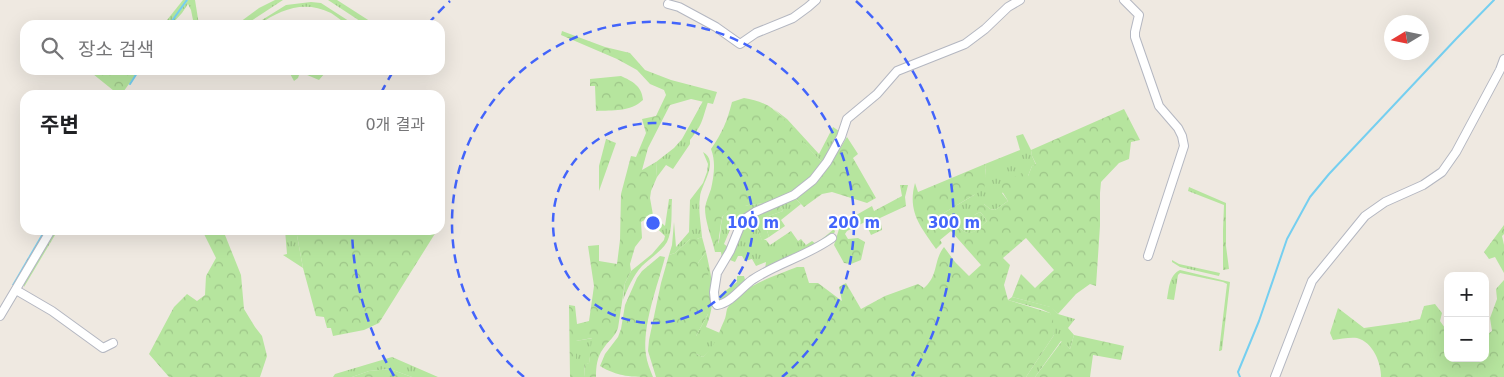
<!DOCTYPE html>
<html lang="ko">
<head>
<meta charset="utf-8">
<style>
  :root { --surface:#fff; --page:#f6f6f6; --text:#202124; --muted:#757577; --line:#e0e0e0 }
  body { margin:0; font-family:"DejaVu Sans","Noto Sans KR",sans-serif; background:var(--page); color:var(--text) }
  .controls { position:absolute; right:15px; bottom:15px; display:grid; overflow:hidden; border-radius:10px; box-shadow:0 5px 20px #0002 }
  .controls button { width:45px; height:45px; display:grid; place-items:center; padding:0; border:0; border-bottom:1px solid var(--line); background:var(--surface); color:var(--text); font:25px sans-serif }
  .compass { position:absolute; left:1384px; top:15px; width:45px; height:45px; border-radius:50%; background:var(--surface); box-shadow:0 5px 20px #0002; rotate:260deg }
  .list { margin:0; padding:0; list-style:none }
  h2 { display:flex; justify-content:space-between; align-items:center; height:65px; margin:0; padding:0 20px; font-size:21px }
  h2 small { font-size:16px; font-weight:400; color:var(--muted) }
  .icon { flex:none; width:28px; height:28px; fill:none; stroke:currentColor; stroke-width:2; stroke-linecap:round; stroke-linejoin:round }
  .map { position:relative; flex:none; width:1504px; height:377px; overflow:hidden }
  .search { position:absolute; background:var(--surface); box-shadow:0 5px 20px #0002; left:20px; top:20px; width:425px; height:55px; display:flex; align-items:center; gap:12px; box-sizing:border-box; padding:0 18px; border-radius:15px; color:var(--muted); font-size:19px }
  .panel { position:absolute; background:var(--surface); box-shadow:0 5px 20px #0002; left:20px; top:90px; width:425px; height:145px; border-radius:15px }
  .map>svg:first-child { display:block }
  .grass { fill:url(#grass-tufts) }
  .forest { fill:url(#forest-crowns) }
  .water { fill:url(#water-ripples) }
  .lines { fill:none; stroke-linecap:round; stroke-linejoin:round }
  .stream { stroke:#75cff0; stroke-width:2 }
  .minor-casing { stroke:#b4b7c1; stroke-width:10 }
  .minor { stroke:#fff; stroke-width:8 }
  .ring { fill:none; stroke:#4264fb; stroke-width:2.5; stroke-dasharray:9 6 }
  .centre { fill:#4264fb; stroke:#fff; stroke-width:2.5 }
  .ring-label { font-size:15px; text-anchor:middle; font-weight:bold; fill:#4264fb; stroke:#fff; stroke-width:4; stroke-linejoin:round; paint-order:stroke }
</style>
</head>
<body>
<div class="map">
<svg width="1504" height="377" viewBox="0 0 1504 377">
  <defs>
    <pattern id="grass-tufts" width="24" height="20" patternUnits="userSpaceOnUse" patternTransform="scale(1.25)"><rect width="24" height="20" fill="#b6e59e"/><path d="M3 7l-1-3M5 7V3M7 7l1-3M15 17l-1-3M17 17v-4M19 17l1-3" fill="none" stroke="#9dc588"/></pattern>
    <pattern id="forest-crowns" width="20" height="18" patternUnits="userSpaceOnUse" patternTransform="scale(1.25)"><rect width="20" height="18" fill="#b6e59e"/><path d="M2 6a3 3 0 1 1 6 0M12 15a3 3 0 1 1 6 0" fill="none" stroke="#9dc588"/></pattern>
    <pattern id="water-ripples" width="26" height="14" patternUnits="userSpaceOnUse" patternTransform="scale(1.25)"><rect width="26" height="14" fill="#75cff0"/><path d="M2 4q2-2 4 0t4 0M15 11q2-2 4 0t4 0" fill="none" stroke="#66b2ce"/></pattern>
  </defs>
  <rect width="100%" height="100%" fill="#efe9e1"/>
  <g class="grass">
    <path d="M183,0H187L168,25H163Z"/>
    <path d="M188,0H195L199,25H194L191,10L188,4L182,13L171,25H169Z"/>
    <path d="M275,0H283L245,25H236L259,8Z"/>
    <path d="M328,0H337L376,25H366Z"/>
    <path d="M311,2L321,3L355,25C345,25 339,18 331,13C304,0 282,9 258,25H254L286,5Z"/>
    <path d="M703,101L708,102C702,120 703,124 690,140V144L673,169L666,165L657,177L656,162L674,148L682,139Z"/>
    <path d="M774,109L787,119L819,154L833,127L839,131L823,163C805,147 792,126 774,109Z"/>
    <path d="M1023,134L1031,150L1032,156L1036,165L1032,166L1028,176L1002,193L1008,201L995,210L990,209L984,204L974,215L980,212L982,214L987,221C970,236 970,238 953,222H943L931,226L927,221L929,217L942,214L974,195L986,176L985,164L1020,150L1016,136Z"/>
    <path d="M703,152C720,162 701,184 700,197C698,210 701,224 702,237L697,239H690L675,253L669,255L672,245L674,222L676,247L689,232L690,200L703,183L707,172L708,164Z"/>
    <path d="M1189,187L1226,203V246L1229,269L1223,270V230L1224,205L1188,191Z"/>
    <path d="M795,198L801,204L781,220L785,226L769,237L763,218L783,211L779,205Z"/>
    <path d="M669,199H672C671,212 673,230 667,242C661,252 650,258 642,266C633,276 628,288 623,300L625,283L631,271L652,254L664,240L665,236L646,218L653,215L665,226Z"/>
    <path d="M766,203L753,209L741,220H734L724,244L728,247L722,258L721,252H715L713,244H718C721,236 720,228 722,219C725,205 754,205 766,203Z"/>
    <path d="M744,224L748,228L754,225L757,227L762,240H766L770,245L791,231L798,241L801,239L806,245L812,241L816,244L834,229L835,232L821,244L765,269L766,262L756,266L752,259L745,261L742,256H738L735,262L730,260V255Z"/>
    <path d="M56,230H58L24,287V284Z"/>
    <path d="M285,230H296L303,268L283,255L287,254Z"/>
    <path d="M706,252C712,278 717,301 706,327L720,333L713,348L703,357L696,354V336L708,314L698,263Z"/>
    <path d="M1172,260L1179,264L1220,273L1219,276L1180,267L1172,262Z"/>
    <path d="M1180,270L1230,282L1222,350L1220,351H1219L1227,284L1223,282L1180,273L1178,275L1174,300L1167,299C1169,289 1169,275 1180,270Z"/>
    <path d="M1012,297L1051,307L1058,314L1075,319L1068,328L1074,335L1070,349L1061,341L1035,377H1026L1054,335L1050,313L1041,309L1008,300Z"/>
    <path d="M593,338L589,363L584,365L585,377H570H576V341Z"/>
    <path d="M392,357L438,377H412L390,369L369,371L352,377H333L335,374Z"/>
  </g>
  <g class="forest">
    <path d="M562,31L605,47L630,53L645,70L671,80L717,92L713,104L691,99L670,105L648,148L642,170L656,162L657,177L651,191L650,198L653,215L641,222L642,238L635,247L630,264L631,271L625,283L618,328C615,337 608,341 603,349C597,357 596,367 596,377H585L584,364L589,363L592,338L576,341V377H570L569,305L575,306L577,324L589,321L594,286L588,246L599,245V261L617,264L620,240L621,194L631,156L636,157L646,133L642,119L656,116L666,95L664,90L650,84L637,70L617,59L561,35Z"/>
    <path d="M88,70H107L115,75L118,70H139L121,95H119Z"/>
    <path d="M288,70H325V73L319,80L300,72L298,78L294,81Z"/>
    <path d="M621,76C632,81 642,86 643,100C630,112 613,110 596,111L595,86H590V79Z"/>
    <path d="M744,98C755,100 766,103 774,110C793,124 805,147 823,163L812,179L797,191L766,203L748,205L727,212L722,217L718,244H713C710,233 705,220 705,208C706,201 709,195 711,189C714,175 716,162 711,149C722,133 727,122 732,102Z"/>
    <path d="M1124,109L1140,140L1131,142L1129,159L1119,163L1101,182L1100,193V226L1096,286L1090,284L1076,294L1058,314L1050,307L1012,297L1021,274L1035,288L1054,270L1026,238L1003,258L1010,265L1004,285L1008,300L1050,313L1053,319L1054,335L1026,377H656L648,351L649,340L661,283L669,255L675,253L690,239H697L702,237L706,252L698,263L708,271L711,303L708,314L696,336V354L703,357C717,344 717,336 724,321C726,317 726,313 727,309C738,287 775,276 797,267H804L809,283H818L842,301L839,287L846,283L861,309L885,296L918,284L924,288C939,275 933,261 944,247L955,262L969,276L981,265L951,231L940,240L942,243L936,249C921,227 907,212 915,183L918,192L985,164L986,176L984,189L942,214L929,217L928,221L931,226C937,225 944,221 951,222C954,222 954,223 957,226C971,239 975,231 987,221L982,214L980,212L974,215H969V209L979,204H984L990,209L995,210L1008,201L1000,188L1004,182L1022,173L1028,176L1032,166L1036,164L1032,156L1031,150Z"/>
    <path d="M847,137L858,154L853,158L876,198L867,203L832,192L822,194L804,207L795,198L841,147Z"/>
    <path d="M606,139L616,143L599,191V166Z"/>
    <path d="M900,185H908L905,197L906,206L880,218L882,230L871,235L865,222L847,231L845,234L848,239L858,238L865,242L861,260L851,264L844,263L834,245L839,229L858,214L872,206L874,211L902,196Z"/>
    <path d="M779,205L783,211L763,218L769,237L762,241L757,227L754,225L745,228L744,224L752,216Z"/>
    <path d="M1504,225V234L1502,236L1504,245V273L1495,257L1489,259L1484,252Z"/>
    <path d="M202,230H223L241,275L244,309L255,327L262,336L267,356L260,377H169L149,354L174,307L187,294L197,301L205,295L206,276L216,258Z"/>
    <path d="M296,230H436V232L379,323L364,330L333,336L331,328H327L324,317L316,316L303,268Z"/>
    <path d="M660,256L665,257C658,285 642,325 646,355C647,362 650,370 653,377C632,377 618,377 600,366L605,354L618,337L621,329L625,305L637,278L642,271Z"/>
    <path d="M737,276H744C745,280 746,281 744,285C740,291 725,300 718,303L716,298L737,282Z"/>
    <path d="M1504,280V377H1381C1381,363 1373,342 1357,338C1350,337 1341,339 1333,340L1330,333L1338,308L1364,328L1406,322L1420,319L1424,306L1435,304L1442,313L1440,321L1445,328L1448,329V358H1485V336L1492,331L1490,318L1497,299L1496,289Z"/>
    <path d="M1074,335L1124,346L1121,360L1093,355L1090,377H1035L1062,341L1070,349Z"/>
    <path d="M390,369L412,377H352L369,371Z"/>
  </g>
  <path class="water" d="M44,230H46L14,285H12Z"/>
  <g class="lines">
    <g class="stream">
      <path d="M169,25L187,0"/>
      <path d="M130,84L139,70"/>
      <path d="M1240,377L1238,372L1259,321L1287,239L1310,197L1329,174L1456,39L1494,0"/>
    </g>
    <g class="minor-casing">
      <g id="minor">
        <path d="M1124,0L1139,15L1135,32V37L1159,106L1178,128L1182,136L1184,146L1148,256"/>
        <path d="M668,4L679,7L716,27L740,44L756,33L793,18L808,7L816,0"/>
        <path d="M832,238C807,256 777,263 752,280C741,288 731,303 717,305L715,302L714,292L717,273L730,251L741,224L746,218L755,212L794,195L813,180L827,162L841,137L847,119L877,94L897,71L965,44L985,29L1008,7L1020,0"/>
        <path d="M16,290L52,311L103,348L113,343"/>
        <path d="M0,316L51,230"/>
        <path d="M1275,377L1312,281L1365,216L1385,202L1423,185L1442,172L1456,152L1500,70L1504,59"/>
      </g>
    </g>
    <use href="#minor" class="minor"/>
  </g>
  <g class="ring">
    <circle cx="653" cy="223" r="100"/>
    <path d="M524 377A201 201 0 1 1 782 377"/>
    <path d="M394 376A301 301 0 0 1 352 231M381 93A301 301 0 0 1 394 70M428 24A301 301 0 0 1 450 1M856 1A301 301 0 0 1 912 376"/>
  </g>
  <circle cx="653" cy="223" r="8" class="centre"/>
  <g class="ring-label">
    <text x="753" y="228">100 m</text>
    <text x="854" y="228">200 m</text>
    <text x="954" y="228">300 m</text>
  </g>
</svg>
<div class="controls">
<button>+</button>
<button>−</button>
</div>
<svg class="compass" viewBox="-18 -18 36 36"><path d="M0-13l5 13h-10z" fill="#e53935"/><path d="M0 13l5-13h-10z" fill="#757577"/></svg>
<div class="search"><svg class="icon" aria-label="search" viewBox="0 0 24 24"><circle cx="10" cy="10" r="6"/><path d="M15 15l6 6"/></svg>장소 검색</div>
<section class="panel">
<h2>주변<small>0개 결과</small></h2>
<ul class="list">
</ul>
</section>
</div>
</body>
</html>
